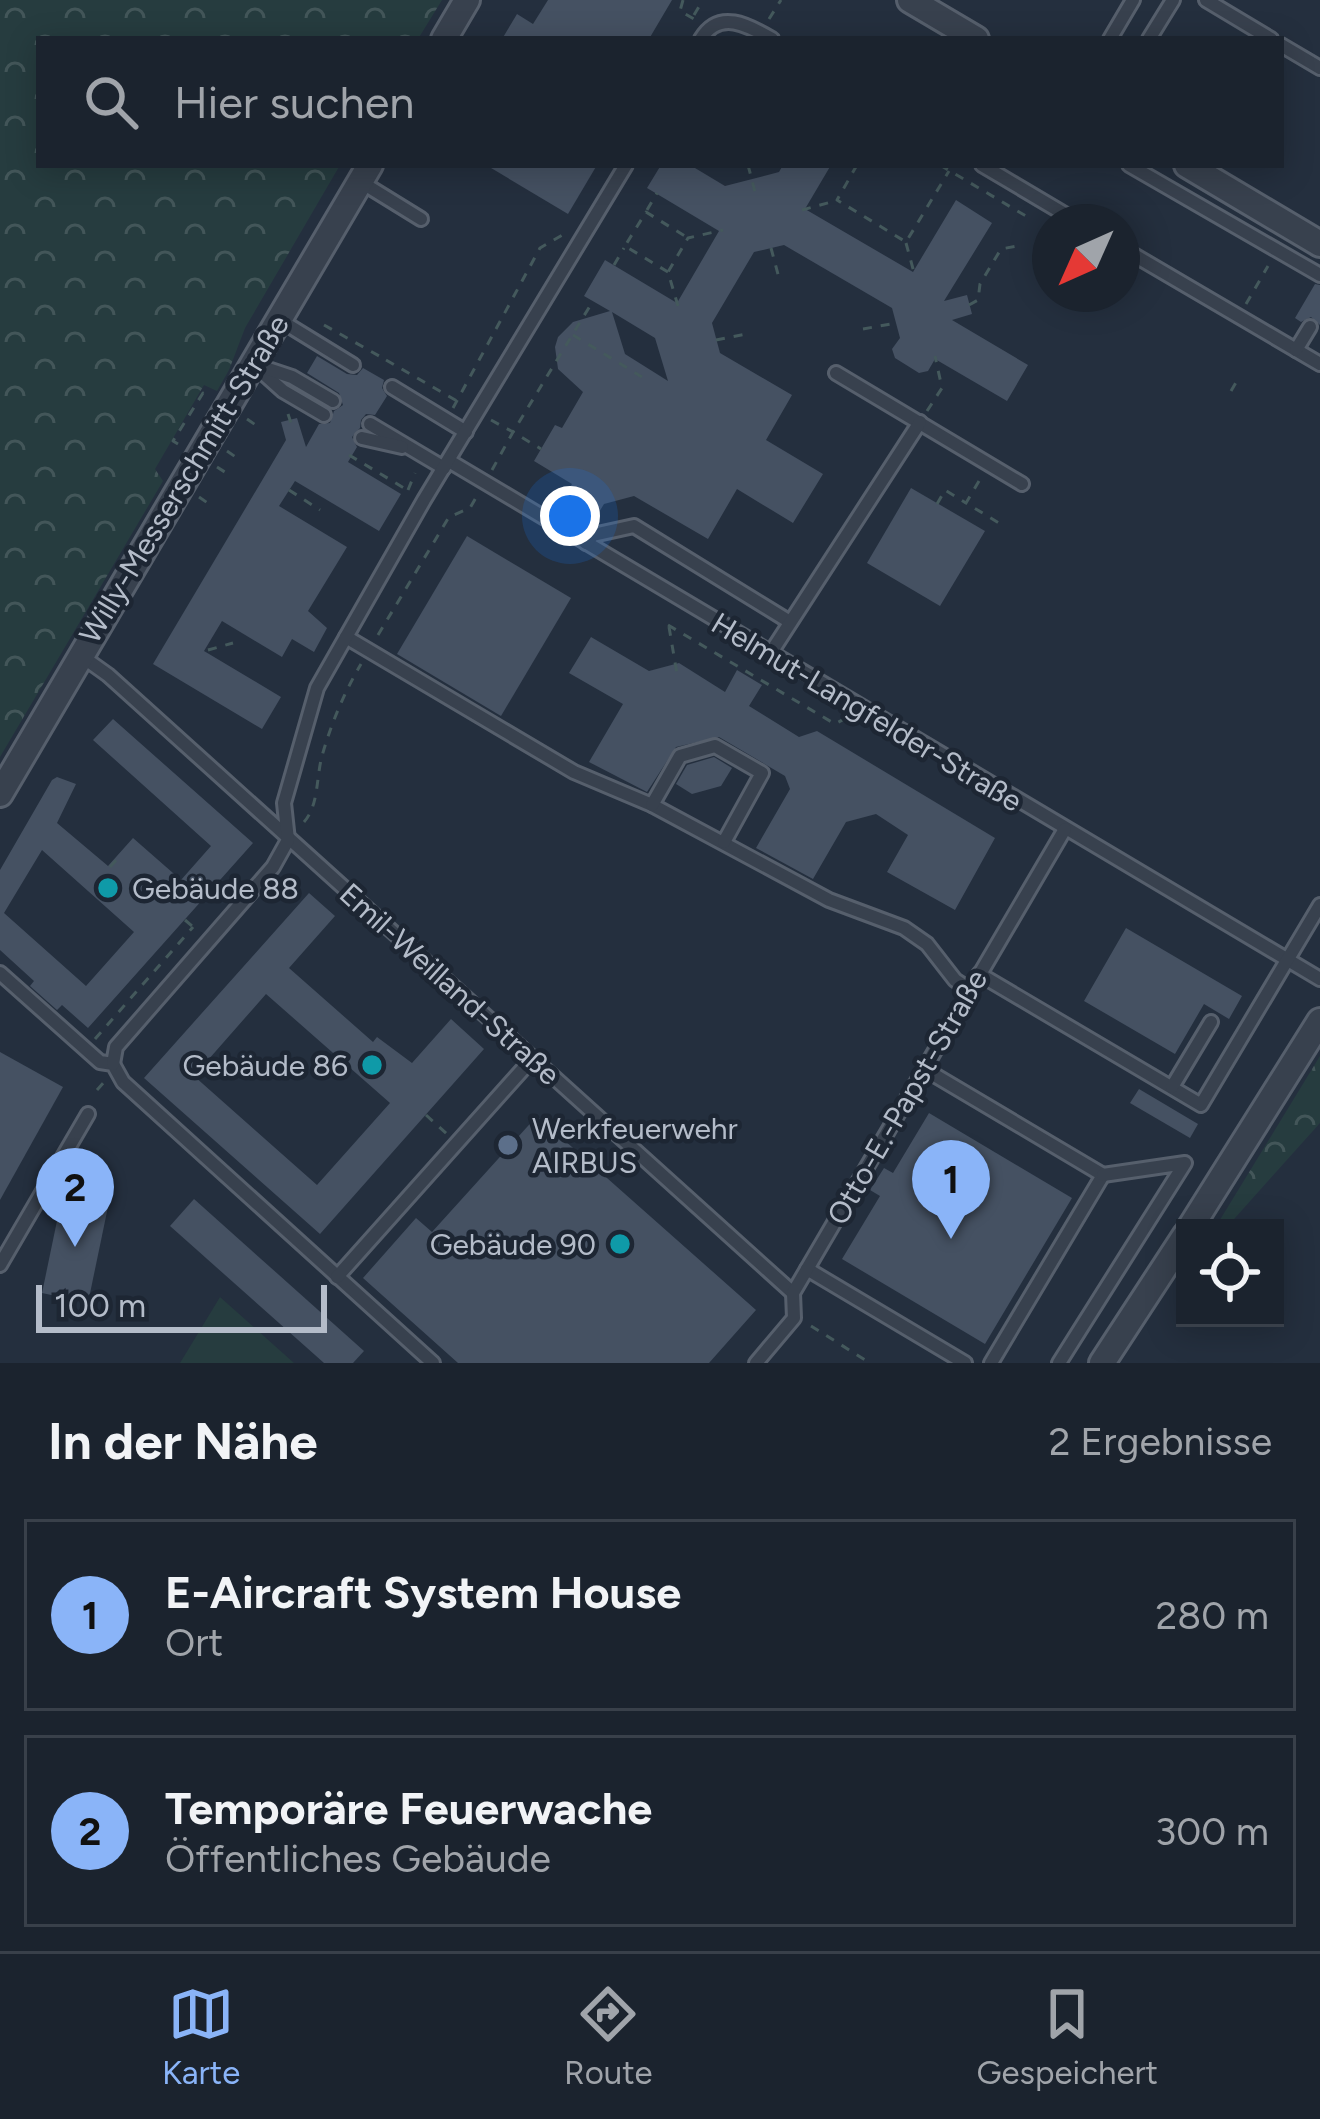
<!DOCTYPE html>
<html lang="de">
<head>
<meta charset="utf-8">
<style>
  :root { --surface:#1b232e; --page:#282f3a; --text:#f1f3f6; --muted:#a0a4aa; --line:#39404a; --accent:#8ab4f8 }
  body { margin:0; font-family:Figtree,sans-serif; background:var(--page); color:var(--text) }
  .controls { position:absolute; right:36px; bottom:36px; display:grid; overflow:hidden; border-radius:0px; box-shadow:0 6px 30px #0003 }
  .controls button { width:108px; height:108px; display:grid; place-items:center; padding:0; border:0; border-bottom:3px solid var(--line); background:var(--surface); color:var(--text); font:60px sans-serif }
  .compass { position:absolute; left:1032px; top:204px; width:108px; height:108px; border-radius:50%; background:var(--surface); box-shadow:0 6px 30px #0003; rotate:225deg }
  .scale { position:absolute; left:36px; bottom:30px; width:291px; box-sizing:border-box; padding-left:12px; border:6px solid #b4bcc9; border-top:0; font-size:33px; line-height:42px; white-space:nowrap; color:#b4bcc9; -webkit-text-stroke:9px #1d2633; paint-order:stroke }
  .you { position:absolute; left:570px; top:516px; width:42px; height:42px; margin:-30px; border:9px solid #fff; border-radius:50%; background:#1a73e8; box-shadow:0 0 0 18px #1a73e833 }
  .badge { display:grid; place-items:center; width:78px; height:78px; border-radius:50%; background:var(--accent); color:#111; font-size:39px; font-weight:700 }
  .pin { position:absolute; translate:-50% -99px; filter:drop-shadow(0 3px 6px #0008) }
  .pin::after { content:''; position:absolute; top:63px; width:42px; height:36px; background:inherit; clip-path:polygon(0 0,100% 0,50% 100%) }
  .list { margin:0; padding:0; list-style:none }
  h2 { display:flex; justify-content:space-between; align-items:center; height:156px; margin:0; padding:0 48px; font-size:51px }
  h2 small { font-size:39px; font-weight:400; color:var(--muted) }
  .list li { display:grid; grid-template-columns:78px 1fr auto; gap:36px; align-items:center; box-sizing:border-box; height:192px; margin:0 24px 24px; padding:0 24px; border:3px solid var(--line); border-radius:0px }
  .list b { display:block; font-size:45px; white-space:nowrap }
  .list p { margin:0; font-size:39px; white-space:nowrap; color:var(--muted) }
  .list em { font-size:39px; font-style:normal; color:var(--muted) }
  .icon { flex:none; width:66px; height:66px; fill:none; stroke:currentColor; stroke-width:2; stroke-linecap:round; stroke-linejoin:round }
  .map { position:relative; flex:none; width:1320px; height:1363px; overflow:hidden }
  .search { position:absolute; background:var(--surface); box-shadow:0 6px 30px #0003; left:36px; right:36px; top:36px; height:132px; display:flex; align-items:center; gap:30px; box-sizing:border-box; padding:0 42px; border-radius:0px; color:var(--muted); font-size:45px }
  .sheet { height:588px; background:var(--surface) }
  nav { display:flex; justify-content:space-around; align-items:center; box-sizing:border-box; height:168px; border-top:3px solid var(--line); background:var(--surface); font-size:33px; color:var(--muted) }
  nav a { display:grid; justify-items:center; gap:6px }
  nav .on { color:var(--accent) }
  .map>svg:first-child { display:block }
  .green { fill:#263c3f }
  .forest { fill:url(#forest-crowns) }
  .building { fill:#455162; fill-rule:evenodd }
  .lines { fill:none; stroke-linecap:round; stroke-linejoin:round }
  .service-casing { stroke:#565f6c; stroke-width:18 }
  .minor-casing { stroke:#565f6c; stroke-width:30 }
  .path { stroke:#44595c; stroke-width:3; stroke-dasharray:9 9; stroke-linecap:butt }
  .service { stroke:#38414e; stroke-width:12 }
  .minor { stroke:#38414e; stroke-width:24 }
  .culture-dot { fill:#0f9aa8; stroke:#1d2633; stroke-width:4.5 }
  .service-dot { fill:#5c6f8a; stroke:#1d2633; stroke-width:4.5 }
  .labels { text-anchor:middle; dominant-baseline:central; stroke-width:9; stroke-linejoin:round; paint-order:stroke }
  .street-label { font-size:30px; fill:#b4bcc9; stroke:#1d2633 }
  .poi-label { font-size:30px; fill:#b4bcc9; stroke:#1d2633; text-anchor:start }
</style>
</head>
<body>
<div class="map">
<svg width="1320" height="1363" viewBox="0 0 1320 1363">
  <defs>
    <pattern id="forest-crowns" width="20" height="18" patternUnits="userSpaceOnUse" patternTransform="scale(3)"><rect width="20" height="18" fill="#263c3f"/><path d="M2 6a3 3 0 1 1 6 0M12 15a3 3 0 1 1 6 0" fill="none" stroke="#435659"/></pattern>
  </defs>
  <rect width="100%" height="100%" fill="#242f3e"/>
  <path class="green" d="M220,1297L294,1363H180Z"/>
  <g class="forest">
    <path d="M0,0H442L418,39H39V165H340L245,328L229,370L217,391L204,385L155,469L163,481L0,757Z"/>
    <path d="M1320,1056V1123L1226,1228H1215Z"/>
  </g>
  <g class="building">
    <path d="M548,0H672L649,39H502L517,14L533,24Z"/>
    <path d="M486,165H597L568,214Z"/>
    <path d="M661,165H690L725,186L779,172L783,165H831L805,209L913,272L956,200L992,223L944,301L967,295L972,314L952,320L1028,365L1007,401L935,359L928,371L919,373L895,358L892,349L900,338L892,308L784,245L754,252L712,323L720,353L792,395L766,440L823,474L793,523L737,489L708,539L634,496L604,504L596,517L587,520L565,507L564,498L572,484L534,461L555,425L562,428L583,392L558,369L555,347L558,337L573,322L610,311L584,296L605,260L677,303L719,231L647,188ZM612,312L655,338L668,381L625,354Z"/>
    <path d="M1315,284L1320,285V325L1311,317L1301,322L1295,318Z"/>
    <path d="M317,356L347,374L357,375L363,368L384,380L382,388L387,396L375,415L366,414L361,420L360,428L352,437L357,447L348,462L401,494L379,531L295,481L279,506L347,547L308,611L327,628L314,652L292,639L282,657L222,621L204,651L281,697L262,729L153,664L286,440L281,422L297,418L306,447L319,424L330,423L334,411L343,405L339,393L307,373Z"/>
    <path d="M911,488L985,531L940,606L867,563Z"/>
    <path d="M467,536L571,598L501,716L397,654Z"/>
    <path d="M591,637L649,671L679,663L725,692L737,670L762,685L749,706L799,737L817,731L995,838L955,910L887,872L908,835L876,814L846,822L813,879L756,848L790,789L785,776L719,737L676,747L647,792L589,762L623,704L569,673Z"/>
    <path d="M113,719L253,843L88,1028L62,1005L57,1010L30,986L34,981L0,950V870L52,780L57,777L76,784L57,823L108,866L133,838L181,880L211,846L93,740ZM42,850L134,932L86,986L4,913Z"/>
    <path d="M714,757L732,768L721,786L692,794L676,784L687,765Z"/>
    <path d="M309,893L335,916L289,968L373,1042L377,1037L412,1063L451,1019L484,1049L320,1234L144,1078ZM266,994L390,1103L317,1185L194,1076Z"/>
    <path d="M1126,928L1242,996L1229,1019L1204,1004L1175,1054L1084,1001Z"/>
    <path d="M0,1052L63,1087L0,1200Z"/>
    <path d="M1139,1089L1198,1124L1190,1138L1130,1103Z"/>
    <path d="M929,1113L1072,1198L985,1344L842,1259L880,1196L870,1190L884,1168L893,1173Z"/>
    <path d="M537,1116L756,1310L709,1363H458L363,1278L416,1218L432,1232Z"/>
    <path d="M63,1192L109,1202L88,1303L42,1293Z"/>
    <path d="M194,1199L364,1351L353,1363H324L170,1226Z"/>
  </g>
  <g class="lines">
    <g class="service-casing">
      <g id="service">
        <path d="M1206,0L1271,39"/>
        <path d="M701,39C719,9 748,25 772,39"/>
        <path d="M1110,39L1133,0"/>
        <path d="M1149,39L1173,0"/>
        <path d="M1281,45L1320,68"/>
        <path d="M982,165L1078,222"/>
        <path d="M1129,165L1320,275"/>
        <path d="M361,182L421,219"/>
        <path d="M1122,248L1320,364"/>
        <path d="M278,319L353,365"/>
        <path d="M1296,350L1310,327"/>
        <path d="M253,364L283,391L324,415"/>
        <path d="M259,366L292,377L333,401"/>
        <path d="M836,373L1022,484"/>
        <path d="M392,387L466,432"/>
        <path d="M370,424L444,468"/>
        <path d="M362,438L402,447"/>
        <path d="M449,461L1320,979"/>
        <path d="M586,543L593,535L634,526L790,622"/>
        <path d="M346,637L574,772L652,805L829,900L904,928L927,944L955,980L970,990"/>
        <path d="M770,654L920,422"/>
        <path d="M80,655L108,675L793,1293"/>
        <path d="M652,805L680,756L715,746L762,773L724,842"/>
        <path d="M0,973L100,1062L113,1064L123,1082L433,1363"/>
        <path d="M979,974L1201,1105L1320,905"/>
        <path d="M113,1064L116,1047L273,867L288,840L284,803L317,688L424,500L626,165"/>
        <path d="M926,1070L1103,1175L991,1363"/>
        <path d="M1172,1087L1211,1022"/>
        <path d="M0,1265L88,1114"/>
        <path d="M807,1269L965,1363"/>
        <path d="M337,1277L532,1059"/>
        <path d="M756,1363L794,1318L793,1293L1065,829"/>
        <path d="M1059,1363L1185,1163L1103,1175"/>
      </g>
    </g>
    <g class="minor-casing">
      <g id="minor">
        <path d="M910,0L976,39"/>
        <path d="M444,39L467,0"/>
        <path d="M1187,165L1320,244"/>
        <path d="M0,794L370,165"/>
        <path d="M1190,1228L1320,1021"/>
        <path d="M1102,1363L1185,1236"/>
      </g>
    </g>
    <g class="path">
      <path d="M683,0L680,11L694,19"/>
      <path d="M694,15L703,0"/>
      <path d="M769,19L781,0"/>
      <path d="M734,165H753"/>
      <path d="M748,165L755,192"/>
      <path d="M857,165L837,200L906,242L949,171"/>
      <path d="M940,165L1031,219"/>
      <path d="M647,210L657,193"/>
      <path d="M802,210L835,201"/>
      <path d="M906,243L915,276"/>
      <path d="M771,248L779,278"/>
      <path d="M614,265L624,248"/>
      <path d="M668,272L625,246L646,212L688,238"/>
      <path d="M1246,304L1268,266"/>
      <path d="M969,305L978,300L980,284L1001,249L1022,245"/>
      <path d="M678,306L668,272L688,238L723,230"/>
      <path d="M324,325L381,357"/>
      <path d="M863,329L896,323"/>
      <path d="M573,335L642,377"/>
      <path d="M716,340L746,334"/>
      <path d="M386,360L457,401"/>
      <path d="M1231,391L1238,379"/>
      <path d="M453,408L540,248L566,233"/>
      <path d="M927,411L942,388L935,356"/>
      <path d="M288,414L293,429"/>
      <path d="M247,419L260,428"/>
      <path d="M491,420L513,432L593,301"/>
      <path d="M178,444L173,441L203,393L208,396"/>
      <path d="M227,451L240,460"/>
      <path d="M349,455L404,488"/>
      <path d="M217,467L231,476"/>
      <path d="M492,470L513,432L541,449"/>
      <path d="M979,481L966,503L999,523"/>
      <path d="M289,490L320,510"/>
      <path d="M408,490L415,473"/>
      <path d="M199,497L212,506"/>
      <path d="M937,504L945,490L966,503"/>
      <path d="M668,625L835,724L850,716"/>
      <path d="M669,627L677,674"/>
      <path d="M378,635L449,517L470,508L478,494"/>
      <path d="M208,650L233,643"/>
      <path d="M304,822C319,805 316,778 322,756C331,724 344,693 361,664"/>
      <path d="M110,867L120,856"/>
      <path d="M185,920L198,931"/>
      <path d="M95,1039L193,927"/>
      <path d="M97,1090L106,1080"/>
      <path d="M426,1115L447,1134"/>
      <path d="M811,1326L870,1363"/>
    </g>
    <use href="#service" class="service"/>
    <use href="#minor" class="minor"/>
  </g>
  <g class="culture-dot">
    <circle cx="108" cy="888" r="12"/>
    <circle cx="372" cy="1065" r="12"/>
    <circle cx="620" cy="1244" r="12"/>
  </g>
  <circle class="service-dot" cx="508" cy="1145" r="12"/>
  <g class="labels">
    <g class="street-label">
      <text transform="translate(184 479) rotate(-59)">Willy-Messerschmitt-Straße</text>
      <text transform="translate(867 712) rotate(31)">Helmut-Langfelder-Straße</text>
      <text transform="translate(450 984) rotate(42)">Emil-Weilland-Straße</text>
      <text transform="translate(907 1097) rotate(-60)">Otto-E.-Papst-Straße</text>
    </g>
    <g class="poi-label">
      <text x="132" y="888">Gebäude 88</text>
      <text x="348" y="1065" text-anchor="end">Gebäude 86</text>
      <text x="532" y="1128">Werkfeuerwehr<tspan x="532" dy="34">AIRBUS</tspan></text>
      <text x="596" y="1244" text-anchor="end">Gebäude 90</text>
    </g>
  </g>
</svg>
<div class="controls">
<button><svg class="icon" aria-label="locate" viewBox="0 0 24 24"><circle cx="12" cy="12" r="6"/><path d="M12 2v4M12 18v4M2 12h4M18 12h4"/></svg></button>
</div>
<svg class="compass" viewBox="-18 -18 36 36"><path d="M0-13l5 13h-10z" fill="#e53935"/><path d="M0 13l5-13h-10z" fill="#a0a4aa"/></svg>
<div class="scale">100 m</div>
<div class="you"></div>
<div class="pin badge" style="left:951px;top:1239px">1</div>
<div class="pin badge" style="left:75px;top:1247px">2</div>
<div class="search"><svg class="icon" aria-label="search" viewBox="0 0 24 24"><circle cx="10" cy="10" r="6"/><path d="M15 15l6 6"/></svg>Hier suchen</div>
</div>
<section class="sheet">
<h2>In der Nähe<small>2 Ergebnisse</small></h2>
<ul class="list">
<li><span class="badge">1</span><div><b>E-Aircraft System House</b><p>Ort</p></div><em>280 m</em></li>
<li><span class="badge">2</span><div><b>Temporäre Feuerwache</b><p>Öffentliches Gebäude</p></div><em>300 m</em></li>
</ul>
</section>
<nav>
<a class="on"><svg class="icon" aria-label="map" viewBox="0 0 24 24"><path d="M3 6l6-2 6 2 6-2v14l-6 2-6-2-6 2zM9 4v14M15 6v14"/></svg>Karte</a>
<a><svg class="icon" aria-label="directions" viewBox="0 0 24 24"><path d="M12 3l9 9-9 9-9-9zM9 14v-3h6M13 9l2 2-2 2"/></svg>Route</a>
<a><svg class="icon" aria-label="saved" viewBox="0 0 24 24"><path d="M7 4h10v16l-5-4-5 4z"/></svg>Gespeichert</a>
</nav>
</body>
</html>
